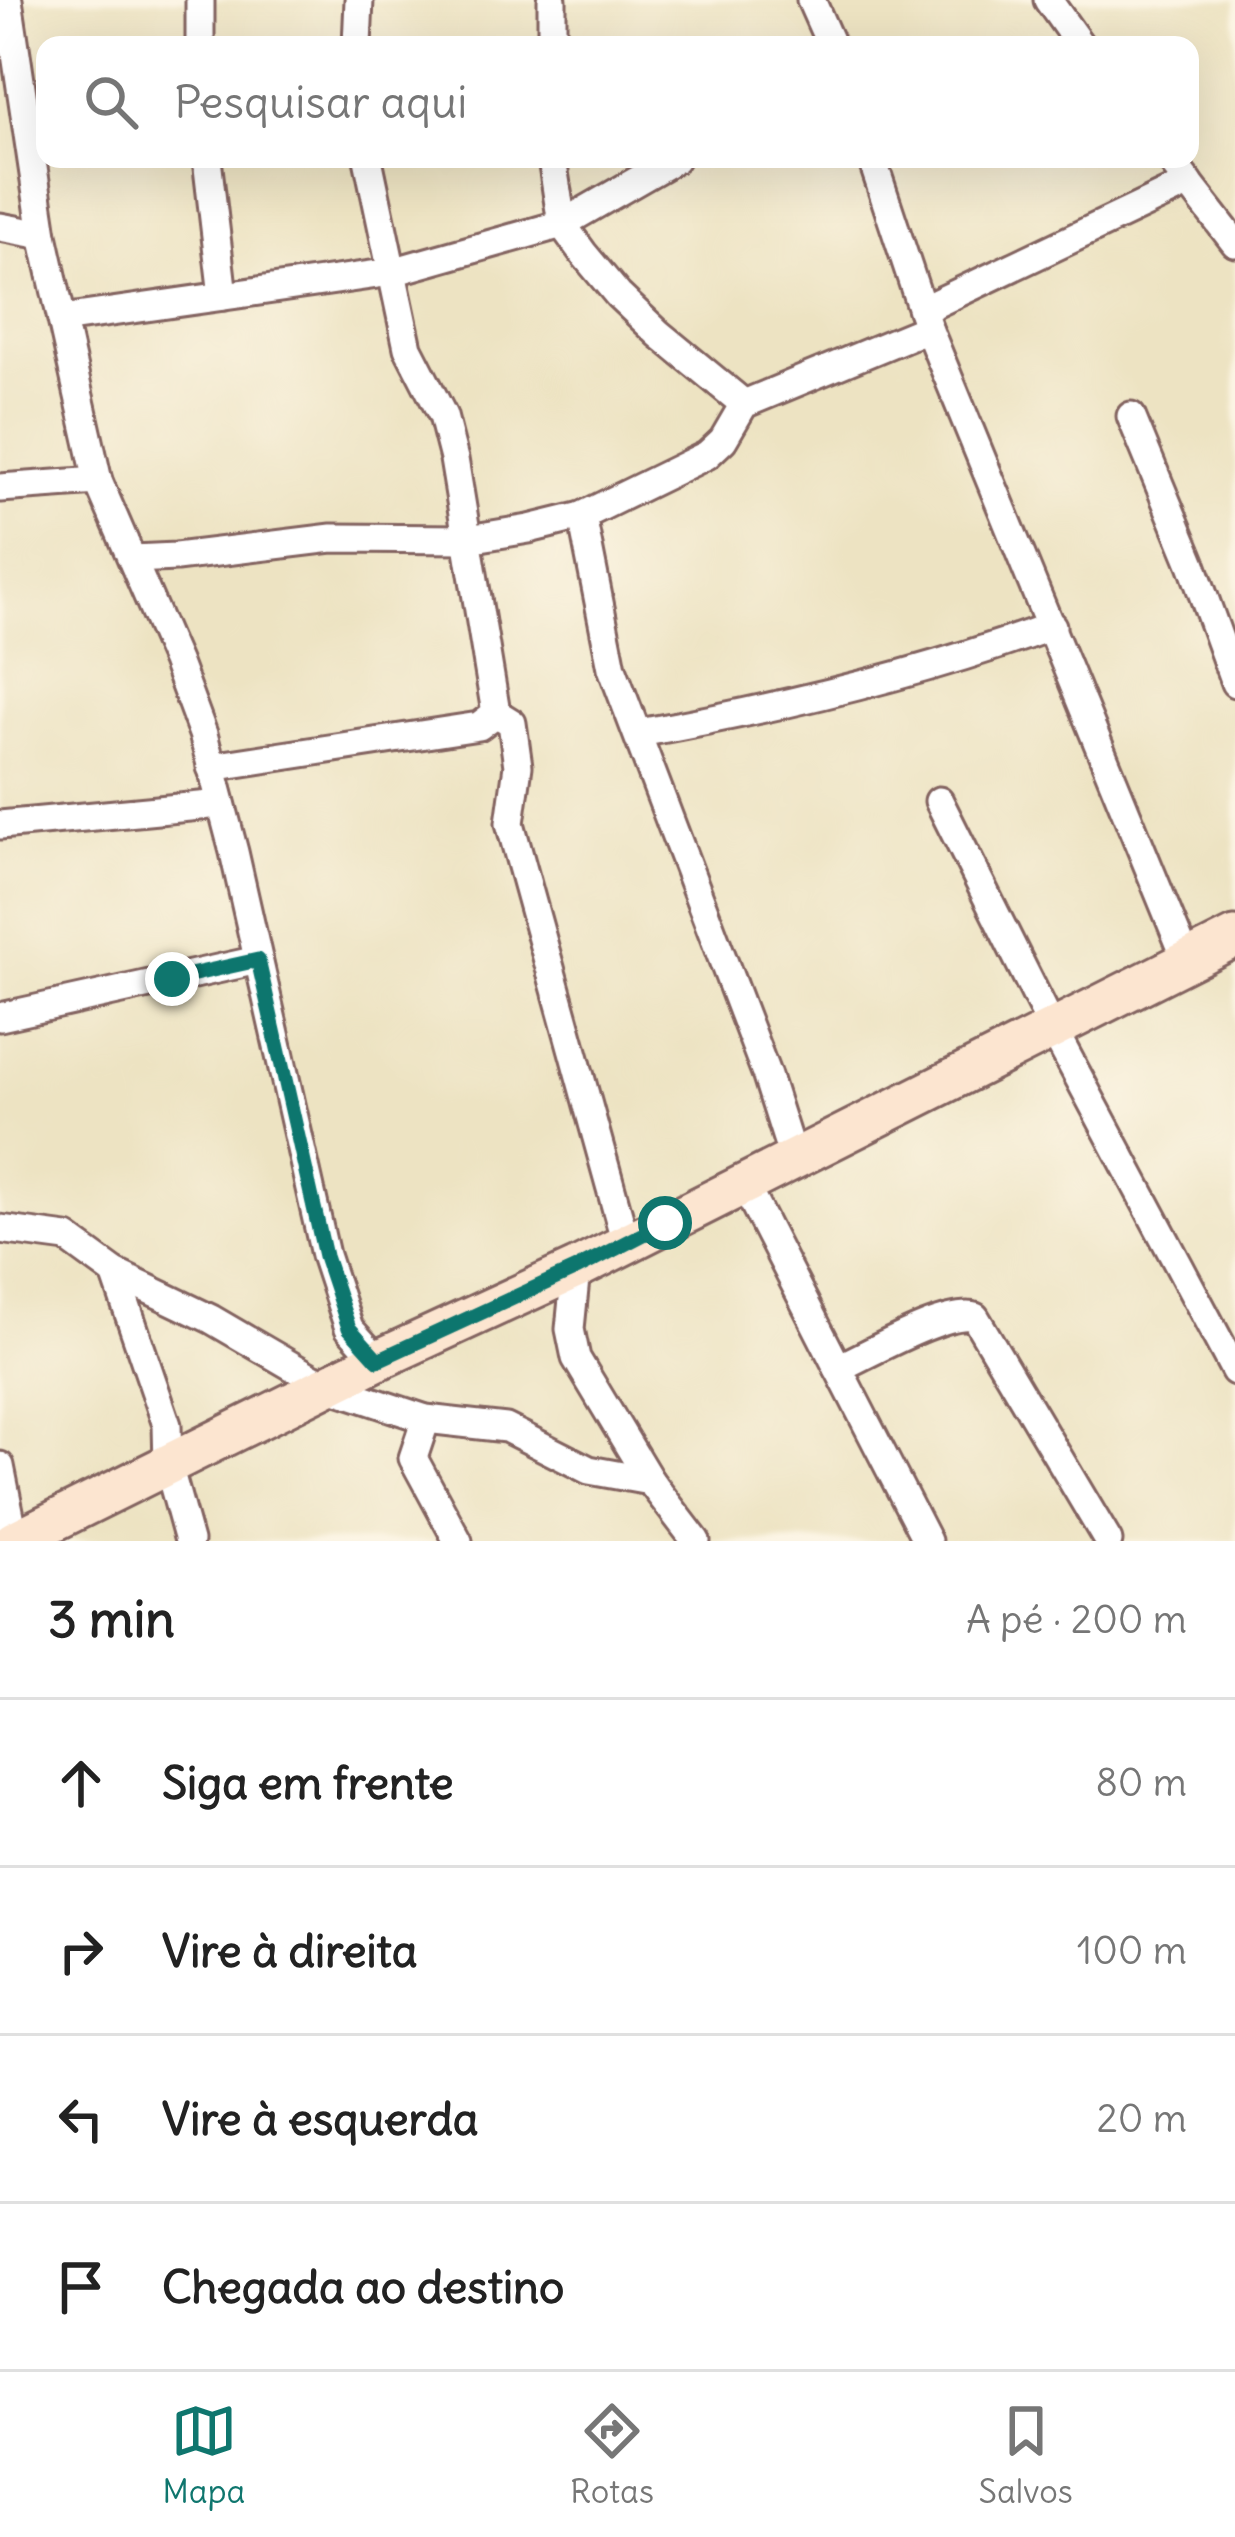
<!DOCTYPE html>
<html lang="pt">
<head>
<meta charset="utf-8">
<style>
  :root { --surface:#fff; --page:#f6f6f6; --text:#222; --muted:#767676; --line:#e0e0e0; --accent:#0f766e }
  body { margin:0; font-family:Delius,sans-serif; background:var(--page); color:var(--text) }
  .stop { position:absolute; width:36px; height:36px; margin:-27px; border:9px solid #0f766e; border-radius:50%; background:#fff }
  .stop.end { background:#0f766e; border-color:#fff; box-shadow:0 3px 12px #0008 }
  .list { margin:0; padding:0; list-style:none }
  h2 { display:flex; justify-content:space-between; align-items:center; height:156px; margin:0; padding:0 48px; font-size:51px }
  h2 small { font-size:39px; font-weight:400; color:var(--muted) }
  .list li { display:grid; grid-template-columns:78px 1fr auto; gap:36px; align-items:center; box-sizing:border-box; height:168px; padding:0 48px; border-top:3px solid var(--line) }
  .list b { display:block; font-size:45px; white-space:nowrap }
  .list em { font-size:39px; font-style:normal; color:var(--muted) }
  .icon { flex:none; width:66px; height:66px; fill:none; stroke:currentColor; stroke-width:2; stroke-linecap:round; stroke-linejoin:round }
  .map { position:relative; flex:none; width:1235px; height:1541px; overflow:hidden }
  .search { position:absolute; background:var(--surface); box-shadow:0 12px 48px #0002; left:36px; right:36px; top:36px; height:132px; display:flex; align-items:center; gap:30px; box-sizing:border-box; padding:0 42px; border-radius:24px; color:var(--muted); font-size:45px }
  .sheet { height:828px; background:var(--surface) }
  nav { display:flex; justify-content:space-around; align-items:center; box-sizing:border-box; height:168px; border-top:3px solid var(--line); background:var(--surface); font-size:33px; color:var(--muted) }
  nav a { display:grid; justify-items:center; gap:6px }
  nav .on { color:var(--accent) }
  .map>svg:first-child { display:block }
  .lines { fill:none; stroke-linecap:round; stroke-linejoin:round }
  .street-casing { stroke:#836460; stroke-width:33 }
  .secondary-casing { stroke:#836460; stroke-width:45 }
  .street { stroke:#fff; stroke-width:27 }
  .secondary { stroke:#fce5d0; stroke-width:39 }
  .route { stroke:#0f766e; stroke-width:15 }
</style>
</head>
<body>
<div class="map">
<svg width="1235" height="1541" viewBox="0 0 1235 1541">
  <rect width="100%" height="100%" fill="#fcf5e5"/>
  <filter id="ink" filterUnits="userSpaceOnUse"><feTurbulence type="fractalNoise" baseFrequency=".00833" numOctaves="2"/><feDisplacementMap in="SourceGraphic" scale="24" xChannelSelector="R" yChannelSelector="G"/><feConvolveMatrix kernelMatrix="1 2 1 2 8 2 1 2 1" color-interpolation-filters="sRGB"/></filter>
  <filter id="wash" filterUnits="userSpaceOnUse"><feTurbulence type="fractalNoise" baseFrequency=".004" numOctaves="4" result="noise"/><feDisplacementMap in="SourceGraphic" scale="48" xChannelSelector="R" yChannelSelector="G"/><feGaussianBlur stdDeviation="2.7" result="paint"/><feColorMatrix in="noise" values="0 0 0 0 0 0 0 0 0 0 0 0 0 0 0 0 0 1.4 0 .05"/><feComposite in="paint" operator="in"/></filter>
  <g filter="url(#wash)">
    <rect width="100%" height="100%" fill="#ede3c2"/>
  </g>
  <g filter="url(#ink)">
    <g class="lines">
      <g class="street-casing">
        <g id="street">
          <path d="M8,0L43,235L98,481L176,661L203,734L234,852L325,1255L349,1328L378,1360"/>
          <path d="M200,0V45"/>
          <path d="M811,0L831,45"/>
          <path d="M1048,0L1080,45"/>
          <path d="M357,45L359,0"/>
          <path d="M552,45V0"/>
          <path d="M207,159L223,296"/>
          <path d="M552,159L562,224L583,253L618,295L659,334L744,404"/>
          <path d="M872,159L928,328L1187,961"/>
          <path d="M1170,159L1235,243"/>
          <path d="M0,227L43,235"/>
          <path d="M922,310L1189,183"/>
          <path d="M62,319L392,272L562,224L675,159"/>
          <path d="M1131,416L1192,564L1235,683"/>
          <path d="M0,488L98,481"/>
          <path d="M582,516L612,668L767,1076L793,1158"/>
          <path d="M133,559L176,557L332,538L468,539L529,529L582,516L707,455L723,440L744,404L928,328"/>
          <path d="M496,713L512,723L518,766L510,823L626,1243"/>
          <path d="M639,733C779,708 919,675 1052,626"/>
          <path d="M211,767L479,726L496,713L454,459L443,416L408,348L368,159"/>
          <path d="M939,801L1054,1031L1235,1371"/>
          <path d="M0,825L221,804"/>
          <path d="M0,1017L258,960"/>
          <path d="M743,1182L838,1368C867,1355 948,1308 975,1317L1108,1541"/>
          <path d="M0,1229L67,1238L115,1273L211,1319L326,1386L426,1419L506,1428L589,1470L650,1481L696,1541"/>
          <path d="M576,1269L570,1329L576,1358L650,1481"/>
          <path d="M115,1273L167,1425L168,1465L189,1541"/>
          <path d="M838,1368L927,1541"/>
          <path d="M426,1419L413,1458L458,1541"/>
          <path d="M0,1466L15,1541"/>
        </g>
      </g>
      <g class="secondary-casing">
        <path id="secondary" d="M14,1541L378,1360L576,1269L1235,937"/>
      </g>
      <use href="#street" class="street"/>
      <use href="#secondary" class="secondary"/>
    </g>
  </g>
  <g class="lines" filter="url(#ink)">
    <path class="route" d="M172,979L258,960L325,1256L349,1328L378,1360L576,1269L665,1223"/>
  </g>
</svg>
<div class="stop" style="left:665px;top:1223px"></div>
<div class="stop end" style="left:172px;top:979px"></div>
<div class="search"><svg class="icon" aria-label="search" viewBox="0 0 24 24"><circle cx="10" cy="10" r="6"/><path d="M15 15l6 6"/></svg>Pesquisar aqui</div>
</div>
<section class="sheet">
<h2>3 min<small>A pé · 200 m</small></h2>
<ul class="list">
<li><svg class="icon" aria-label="ahead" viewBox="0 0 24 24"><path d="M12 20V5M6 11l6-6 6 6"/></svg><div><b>Siga em frente</b></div><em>80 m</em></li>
<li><svg class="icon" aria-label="right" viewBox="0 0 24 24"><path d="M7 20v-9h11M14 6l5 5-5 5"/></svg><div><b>Vire à direita</b></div><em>100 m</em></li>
<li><svg class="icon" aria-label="left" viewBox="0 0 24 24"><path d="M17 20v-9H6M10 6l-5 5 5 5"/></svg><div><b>Vire à esquerda</b></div><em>20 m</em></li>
<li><svg class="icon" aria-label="arrive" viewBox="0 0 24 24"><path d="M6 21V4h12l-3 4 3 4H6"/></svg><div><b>Chegada ao destino</b></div></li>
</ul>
</section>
<nav>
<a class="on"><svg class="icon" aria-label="map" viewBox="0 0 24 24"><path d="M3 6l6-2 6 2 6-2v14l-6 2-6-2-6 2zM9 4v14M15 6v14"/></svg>Mapa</a>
<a><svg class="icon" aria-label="directions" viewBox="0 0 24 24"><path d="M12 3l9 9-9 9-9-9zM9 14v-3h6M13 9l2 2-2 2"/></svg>Rotas</a>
<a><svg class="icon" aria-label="saved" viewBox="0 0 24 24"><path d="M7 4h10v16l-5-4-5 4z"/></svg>Salvos</a>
</nav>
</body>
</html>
